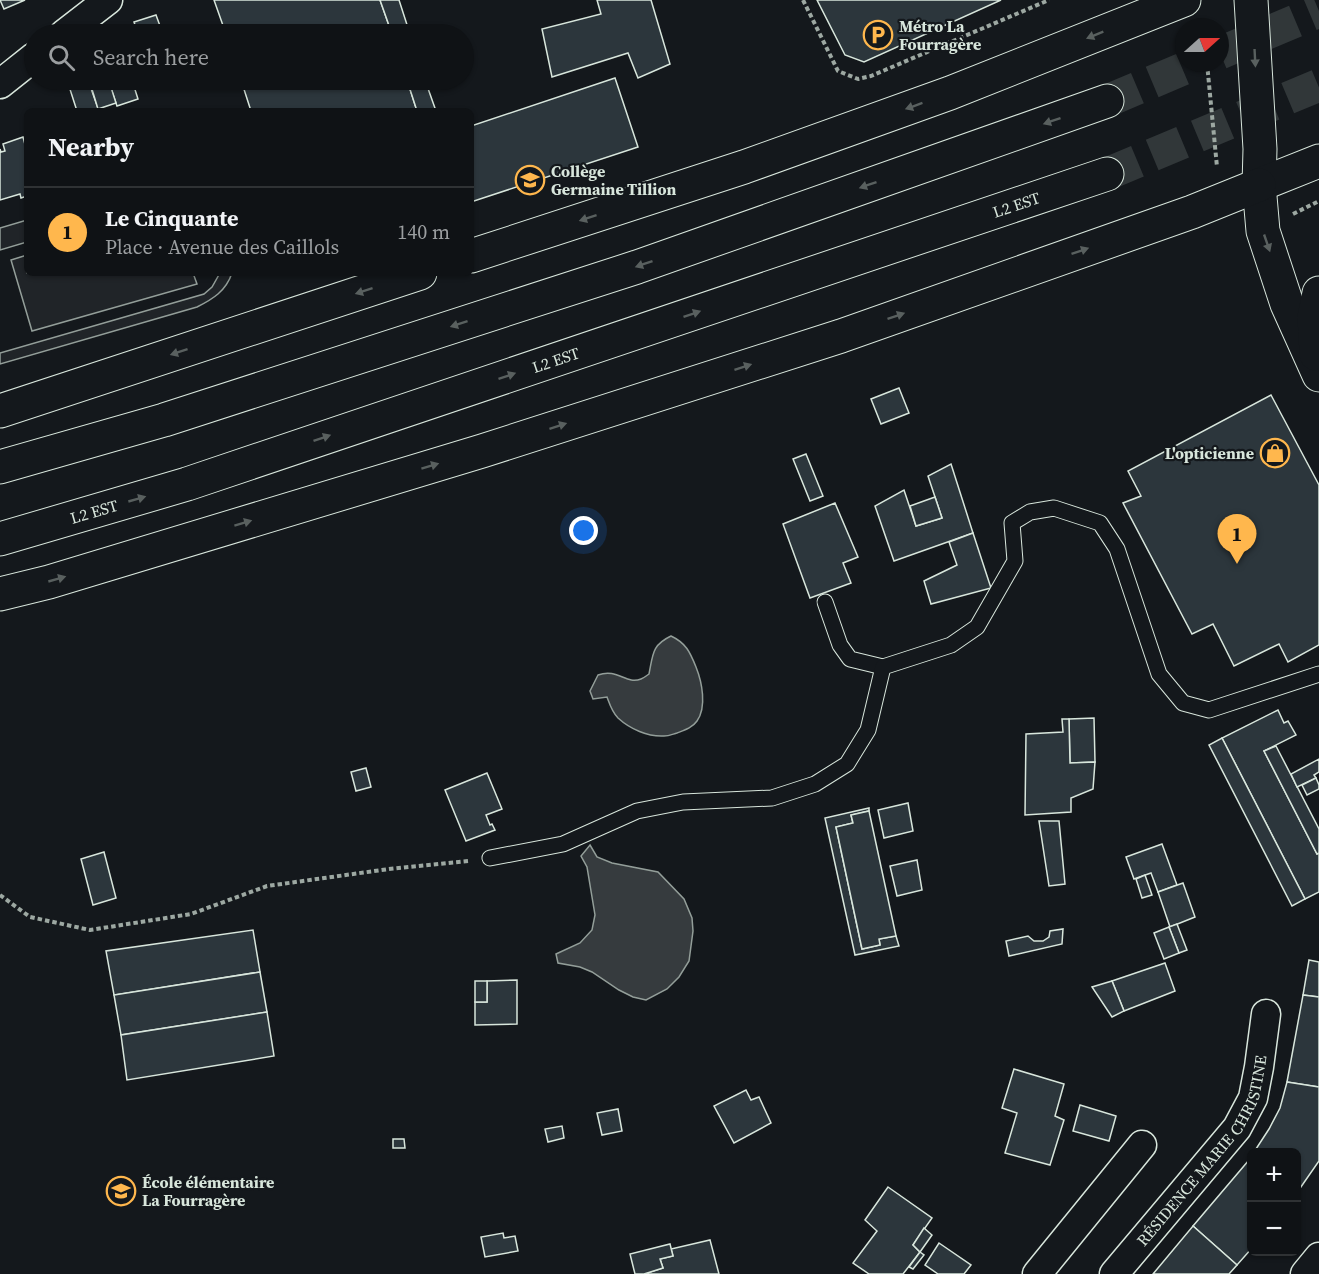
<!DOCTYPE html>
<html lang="en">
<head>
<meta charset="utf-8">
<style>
  :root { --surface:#0f1215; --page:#181b1e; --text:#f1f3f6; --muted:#9b9ea0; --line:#2f3234; --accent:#ffb74d }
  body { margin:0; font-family:"Source Serif 4",serif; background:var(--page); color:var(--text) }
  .controls { position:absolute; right:18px; bottom:18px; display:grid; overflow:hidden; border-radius:9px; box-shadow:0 2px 4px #0004 }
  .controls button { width:54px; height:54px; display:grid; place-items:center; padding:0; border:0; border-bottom:2px solid var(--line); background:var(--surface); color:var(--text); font:30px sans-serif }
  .compass { position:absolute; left:1175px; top:18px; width:54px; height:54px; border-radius:50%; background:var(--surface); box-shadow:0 2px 4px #0004; rotate:69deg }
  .you { position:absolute; left:584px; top:531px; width:21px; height:21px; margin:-15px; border:4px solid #fff; border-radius:50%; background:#1a73e8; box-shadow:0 0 0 9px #1a73e833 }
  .badge { display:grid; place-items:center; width:39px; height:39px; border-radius:50%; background:var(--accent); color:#111; font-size:20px; font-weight:700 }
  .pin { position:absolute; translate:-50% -50px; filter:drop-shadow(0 2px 3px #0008) }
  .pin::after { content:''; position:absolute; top:32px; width:21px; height:18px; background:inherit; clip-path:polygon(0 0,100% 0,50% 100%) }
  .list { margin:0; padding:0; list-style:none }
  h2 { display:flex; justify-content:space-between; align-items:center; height:78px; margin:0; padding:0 24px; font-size:26px }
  h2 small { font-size:20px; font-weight:400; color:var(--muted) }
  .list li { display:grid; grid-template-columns:39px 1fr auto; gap:18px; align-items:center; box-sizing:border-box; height:90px; padding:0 24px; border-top:2px solid var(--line) }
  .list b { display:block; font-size:22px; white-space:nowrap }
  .list p { margin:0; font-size:20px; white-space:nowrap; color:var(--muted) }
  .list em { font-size:20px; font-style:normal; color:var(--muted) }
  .icon { flex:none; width:33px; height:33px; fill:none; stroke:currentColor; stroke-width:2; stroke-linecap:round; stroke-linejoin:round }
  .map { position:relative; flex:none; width:1319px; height:1274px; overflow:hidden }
  .search { position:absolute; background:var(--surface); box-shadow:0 2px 4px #0004; left:24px; top:24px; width:450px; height:66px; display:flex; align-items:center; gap:15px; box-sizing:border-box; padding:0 21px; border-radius:33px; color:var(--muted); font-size:22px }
  .panel { position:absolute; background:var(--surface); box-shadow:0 2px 4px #0004; left:24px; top:108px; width:450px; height:168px; border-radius:9px }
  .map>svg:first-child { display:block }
  .green { fill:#202428; stroke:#939e99; stroke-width:1.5 }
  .water { fill:#363b3e; stroke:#939e99; stroke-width:1.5 }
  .building { fill:#2c363c; stroke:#d8e6dc; stroke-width:1.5 }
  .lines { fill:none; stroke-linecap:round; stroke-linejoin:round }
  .highway-tunnel { stroke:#313739; stroke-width:33; stroke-dasharray:33 16; stroke-linecap:butt }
  .lane-casing { stroke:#d8e6dc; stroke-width:17 }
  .street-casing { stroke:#d8e6dc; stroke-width:31 }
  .secondary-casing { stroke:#d8e6dc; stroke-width:35 }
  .highway-casing { stroke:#d8e6dc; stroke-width:35 }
  .path { stroke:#9da8a2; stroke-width:4; stroke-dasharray:4.5 3; stroke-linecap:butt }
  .lane { stroke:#14181c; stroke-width:15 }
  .street { stroke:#14181c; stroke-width:28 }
  .secondary { stroke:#14181c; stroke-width:33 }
  .highway { stroke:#14181c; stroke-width:33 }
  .oneway { fill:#59605f }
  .labels { text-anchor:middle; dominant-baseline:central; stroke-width:4.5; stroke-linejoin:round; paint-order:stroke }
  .poi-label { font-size:16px; font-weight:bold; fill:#d8e6dc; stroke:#14181c; text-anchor:start }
  .street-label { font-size:16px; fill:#d8e6dc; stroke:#14181c }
</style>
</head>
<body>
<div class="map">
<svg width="1319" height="1274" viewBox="0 0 1319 1274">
  <rect width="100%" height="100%" fill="#14181c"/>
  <g class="green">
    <path d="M27,220V242L0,250V228Z"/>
    <path d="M27,255V273H193L197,284L32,331L11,260Z"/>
    <path d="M220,273H232C226,291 213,299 197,307L0,364V353L204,294L212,287Z"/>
  </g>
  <g class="water">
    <path d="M671,636C686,643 690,652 696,667C702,682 707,707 697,721C692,728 685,730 677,733C673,734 669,736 664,736C648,737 630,729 618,718C612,712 610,705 607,697L593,699L590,691L598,675C618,668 626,685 641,679C644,678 646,676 649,674C653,654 652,645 671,636Z"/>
    <path d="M590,845L597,857L612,863L658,872L684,899L692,918L693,931L689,961L679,977L667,989L646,1000L633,997L619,990L592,972L580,967L558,963L556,954L580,943L592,930L595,915L587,867L581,856Z"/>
  </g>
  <g class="building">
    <path d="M0,0H25L4,9Z"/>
    <path d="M214,0H380L392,34H226Z"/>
    <path d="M380,0H399L410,34H392Z"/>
    <path d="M597,0H651L670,64L638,78L628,53L552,77L542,29L601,14Z"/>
    <path d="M817,0H1001L864,62L845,55Z"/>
    <path d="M156,15L163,34H138L134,22Z"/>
    <path d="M615,78L638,147L471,202V126Z"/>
    <path d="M67,80H88L99,111H77Z"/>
    <path d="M108,80H132L138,99L117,106Z"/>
    <path d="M132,80H153V81L135,88Z"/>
    <path d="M241,80H407L417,111H251Z"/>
    <path d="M407,80H425L436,111H417Z"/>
    <path d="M109,81L116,103L98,109L91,86Z"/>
    <path d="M23,137L27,152V196L21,198L20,194L0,200V149L1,152L5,151L3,144Z"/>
    <path d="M899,388L909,413L881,424L871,399Z"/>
    <path d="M1271,395L1319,485V645L1288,662L1279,644L1234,666L1213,624L1192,634L1123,503L1141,496L1128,471Z"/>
    <path d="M806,454L823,496L810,501L793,459Z"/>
    <path d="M951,464L973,533L894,561L875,506L904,490L916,526L942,518L928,476Z"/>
    <path d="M935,497L942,518L916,526L910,506Z"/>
    <path d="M835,503L858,557L843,563L851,583L810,598L783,524Z"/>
    <path d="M973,533L991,588L931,604L924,581L957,565L949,542Z"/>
    <path d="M1278,710L1284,723L1288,721L1296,735L1264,751L1317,854L1319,853V892L1305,899L1222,738Z"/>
    <path d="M1094,718L1095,762L1070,763L1069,719Z"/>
    <path d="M1062,719H1069L1070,763L1095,762L1093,789L1071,798V812L1025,815L1026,734L1063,732Z"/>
    <path d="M1222,738L1305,899L1292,906L1209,745Z"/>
    <path d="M1276,746L1319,829V853L1317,854L1264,751Z"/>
    <path d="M1319,759V772L1314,775L1316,778L1297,787L1291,774Z"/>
    <path d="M366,768L371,787L356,791L351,772Z"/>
    <path d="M487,773L502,809L486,815L490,825L492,824L495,830L466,841L445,790Z"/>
    <path d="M1316,778L1319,785V789L1307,795L1302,785Z"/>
    <path d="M908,803L913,831L884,838L878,810Z"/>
    <path d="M869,808V811L851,815L853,823L836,827L862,949L880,945L879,939L896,936L899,946L855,955L825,818Z"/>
    <path d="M869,811L896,936L879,939L880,945L862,949L836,827L853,823L851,815Z"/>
    <path d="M1039,821H1059L1065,884L1049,886Z"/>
    <path d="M1162,844L1177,885L1158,892L1151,873L1134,879L1126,857Z"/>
    <path d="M104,852L116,898L93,905L81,859Z"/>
    <path d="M917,860L922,890L897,896L890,866Z"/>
    <path d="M1145,875L1152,895L1142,898L1136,879Z"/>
    <path d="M1183,883L1195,917L1170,927L1158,892Z"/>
    <path d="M1177,924L1187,950L1179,953L1169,927Z"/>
    <path d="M1169,927L1179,953L1164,959L1154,933Z"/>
    <path d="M1063,929L1062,944L1009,956L1006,941L1028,936L1034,941H1043L1049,937L1050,931Z"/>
    <path d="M253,930L260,972L114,995L106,951Z"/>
    <path d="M1309,960L1319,962V997L1303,995Z"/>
    <path d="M1165,963L1175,991L1124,1011L1112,981Z"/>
    <path d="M260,972L267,1012L121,1035L114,995Z"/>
    <path d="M517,980V1024L475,1025V1002H487V981Z"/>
    <rect x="475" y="981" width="12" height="21"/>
    <path d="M1112,981L1124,1011L1112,1017L1092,987Z"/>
    <path d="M1303,995L1319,997V1087L1287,1082Z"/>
    <path d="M267,1012L274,1056L127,1080L121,1035Z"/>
    <path d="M1014,1069L1064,1084L1055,1116L1064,1120L1050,1165L1005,1153L1017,1113L1002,1108Z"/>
    <path d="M1287,1082L1319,1087V1161L1296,1194V1152H1254L1269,1129L1280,1108Z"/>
    <path d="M746,1090L751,1100L759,1097L771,1123L734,1143L714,1106Z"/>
    <path d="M1080,1105L1116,1116L1109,1141L1073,1131Z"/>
    <path d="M618,1109L622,1131L602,1135L597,1113Z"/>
    <path d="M562,1126L564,1138L548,1142L545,1129Z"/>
    <path d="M393,1139H404L405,1148H393Z"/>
    <path d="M1249,1160L1252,1162V1248L1237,1265L1193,1226Z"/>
    <path d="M888,1187L932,1218L913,1245L920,1252L903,1274H869L853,1263L877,1231L865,1220Z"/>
    <path d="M1193,1226L1237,1265L1229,1274H1153Z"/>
    <path d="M924,1228L932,1235L920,1252L913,1245Z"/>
    <path d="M503,1233L504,1238L515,1236L518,1251L485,1257L481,1237Z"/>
    <path d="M710,1240L719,1274H644L663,1268L660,1259L673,1256L671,1249Z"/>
    <path d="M939,1243L971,1265L964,1274H938L925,1265Z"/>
    <path d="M670,1244L673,1256L660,1259L663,1268L644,1274H635L630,1254Z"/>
    <path d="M920,1252L924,1255L913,1269L909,1267Z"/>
  </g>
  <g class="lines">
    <g class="highway-tunnel">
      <path d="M1220,53L1319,11"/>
      <path d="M1107,101L1197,63"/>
      <path d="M1107,174L1319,85"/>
    </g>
    <g class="lane-casing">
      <g id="lane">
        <path d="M825,602L840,645L850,659L883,667"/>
        <path d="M490,858L563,844L637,811L683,802L772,798L815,784L847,764L868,730L883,667L951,645L977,627L1015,561L1012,523L1030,512L1054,508L1100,523L1117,549L1159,674L1183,703L1209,710L1319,674"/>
      </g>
    </g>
    <g class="street-casing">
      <g id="street">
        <path d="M64,34L108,0"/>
        <path d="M0,84L34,57"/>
        <path d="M1037,1274L1142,1145"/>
        <path id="s1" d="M1114,1274L1237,1128L1253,1098L1259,1067L1266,1014"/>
        <path d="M1305,1274L1319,1257"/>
      </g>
    </g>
    <g class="secondary-casing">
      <g id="secondary">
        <path d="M1251,0L1260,149L1259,185L1263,231L1287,304L1319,375"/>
        <path d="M1259,185L1319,161"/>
        <path d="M1316,354L1314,317L1319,293"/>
      </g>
    </g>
    <g class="highway-casing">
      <g id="highway">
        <path d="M471,256L744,167L950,93L1184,0"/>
        <path d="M0,411L420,273"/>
        <path d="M0,467L164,420L637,267L1107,101"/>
        <path id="s2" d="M0,539L187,484L1107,174"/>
        <path d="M0,594L49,582L482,451L841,336L1192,212L1259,185"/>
      </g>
    </g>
    <g class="path">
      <path d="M803,0L838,71L858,79L871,76L1049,0"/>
      <path d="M1207,63L1217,167"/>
      <path d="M1293,214L1319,201"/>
      <path d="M0,895L30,917L90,930L191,914L267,886L389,869L468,861"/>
    </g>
    <use href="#lane" class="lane"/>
    <use href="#street" class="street"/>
    <use href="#secondary" class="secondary"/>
    <use href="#highway" class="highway"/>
  </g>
  <defs><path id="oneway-solid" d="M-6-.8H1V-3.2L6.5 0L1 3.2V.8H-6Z" transform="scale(1.5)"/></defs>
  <g class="oneway">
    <use href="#oneway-solid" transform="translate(1095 35) rotate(158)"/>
    <use href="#oneway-solid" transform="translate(1255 58) rotate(87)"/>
    <use href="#oneway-solid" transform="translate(914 106) rotate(160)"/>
    <use href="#oneway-solid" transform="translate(1052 121) rotate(161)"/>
    <use href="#oneway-solid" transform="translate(868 185) rotate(161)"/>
    <use href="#oneway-solid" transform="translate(588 218) rotate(162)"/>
    <use href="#oneway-solid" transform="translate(1267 243) rotate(71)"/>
    <use href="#oneway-solid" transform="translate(1080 251) rotate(-19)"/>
    <use href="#oneway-solid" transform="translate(644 264) rotate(161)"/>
    <use href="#oneway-solid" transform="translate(364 291) rotate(162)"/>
    <use href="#oneway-solid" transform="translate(692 314) rotate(-19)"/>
    <use href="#oneway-solid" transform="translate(896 316) rotate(-19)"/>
    <use href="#oneway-solid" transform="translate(459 324) rotate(162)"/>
    <use href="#oneway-solid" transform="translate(179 352) rotate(162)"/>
    <use href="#oneway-solid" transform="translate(743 367) rotate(-18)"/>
    <use href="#oneway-solid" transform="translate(507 376) rotate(-19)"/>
    <use href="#oneway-solid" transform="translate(558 426) rotate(-18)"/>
    <use href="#oneway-solid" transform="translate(322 438) rotate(-19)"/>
    <use href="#oneway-solid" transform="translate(430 466) rotate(-17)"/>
    <use href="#oneway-solid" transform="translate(137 499) rotate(-16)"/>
    <use href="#oneway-solid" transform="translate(243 523) rotate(-17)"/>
    <use href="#oneway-solid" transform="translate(57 579) rotate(-16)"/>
  </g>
  <defs>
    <g id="parking-ring" transform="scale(1.5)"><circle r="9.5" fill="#14181c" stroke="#ffb74d" stroke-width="1.5"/><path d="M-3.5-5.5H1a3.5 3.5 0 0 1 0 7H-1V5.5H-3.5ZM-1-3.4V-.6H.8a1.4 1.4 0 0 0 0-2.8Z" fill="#ffb74d"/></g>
    <g id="school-ring" transform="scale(1.5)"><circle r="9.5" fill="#14181c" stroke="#ffb74d" stroke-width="1.5"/><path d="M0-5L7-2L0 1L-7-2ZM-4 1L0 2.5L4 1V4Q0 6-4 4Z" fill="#ffb74d"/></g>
    <g id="shop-ring" transform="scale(1.5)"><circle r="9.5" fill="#14181c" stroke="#ffb74d" stroke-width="1.5"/><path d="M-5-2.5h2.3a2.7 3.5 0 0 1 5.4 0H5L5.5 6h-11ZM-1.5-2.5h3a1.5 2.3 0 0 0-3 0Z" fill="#ffb74d"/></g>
  </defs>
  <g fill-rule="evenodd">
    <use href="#parking-ring" x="878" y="35"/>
    <use href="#school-ring" x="530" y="180"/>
    <use href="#shop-ring" x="1275" y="453"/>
    <use href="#school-ring" x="121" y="1191"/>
  </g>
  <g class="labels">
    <g class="poi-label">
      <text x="899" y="26">Métro La<tspan x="899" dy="18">Fourragère</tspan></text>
      <text x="551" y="171">Collège<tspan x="551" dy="18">Germaine Tillion</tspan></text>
      <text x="1254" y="453" text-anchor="end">L'opticienne</text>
      <text x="142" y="1182">École élémentaire<tspan x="142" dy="18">La Fourragère</tspan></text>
    </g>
    <g class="street-label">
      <text stroke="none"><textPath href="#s2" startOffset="1070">L2 EST</textPath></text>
      <text stroke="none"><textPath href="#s2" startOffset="584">L2 EST</textPath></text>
      <text stroke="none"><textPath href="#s2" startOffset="98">L2 EST</textPath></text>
      <text stroke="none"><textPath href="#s1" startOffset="154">RÉSIDENCE MARIE CHRISTINE</textPath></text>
    </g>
  </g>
</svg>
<div class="controls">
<button>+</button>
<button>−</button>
</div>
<svg class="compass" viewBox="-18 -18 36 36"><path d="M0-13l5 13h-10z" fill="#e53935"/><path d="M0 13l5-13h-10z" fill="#9b9ea0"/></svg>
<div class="you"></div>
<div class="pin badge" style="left:1237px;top:564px">1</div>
<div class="search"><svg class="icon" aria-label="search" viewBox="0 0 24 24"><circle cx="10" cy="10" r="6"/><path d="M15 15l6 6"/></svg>Search here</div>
<section class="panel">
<h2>Nearby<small></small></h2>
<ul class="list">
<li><span class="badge">1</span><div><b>Le Cinquante</b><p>Place · Avenue des Caillols</p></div><em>140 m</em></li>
</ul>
</section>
</div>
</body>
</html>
